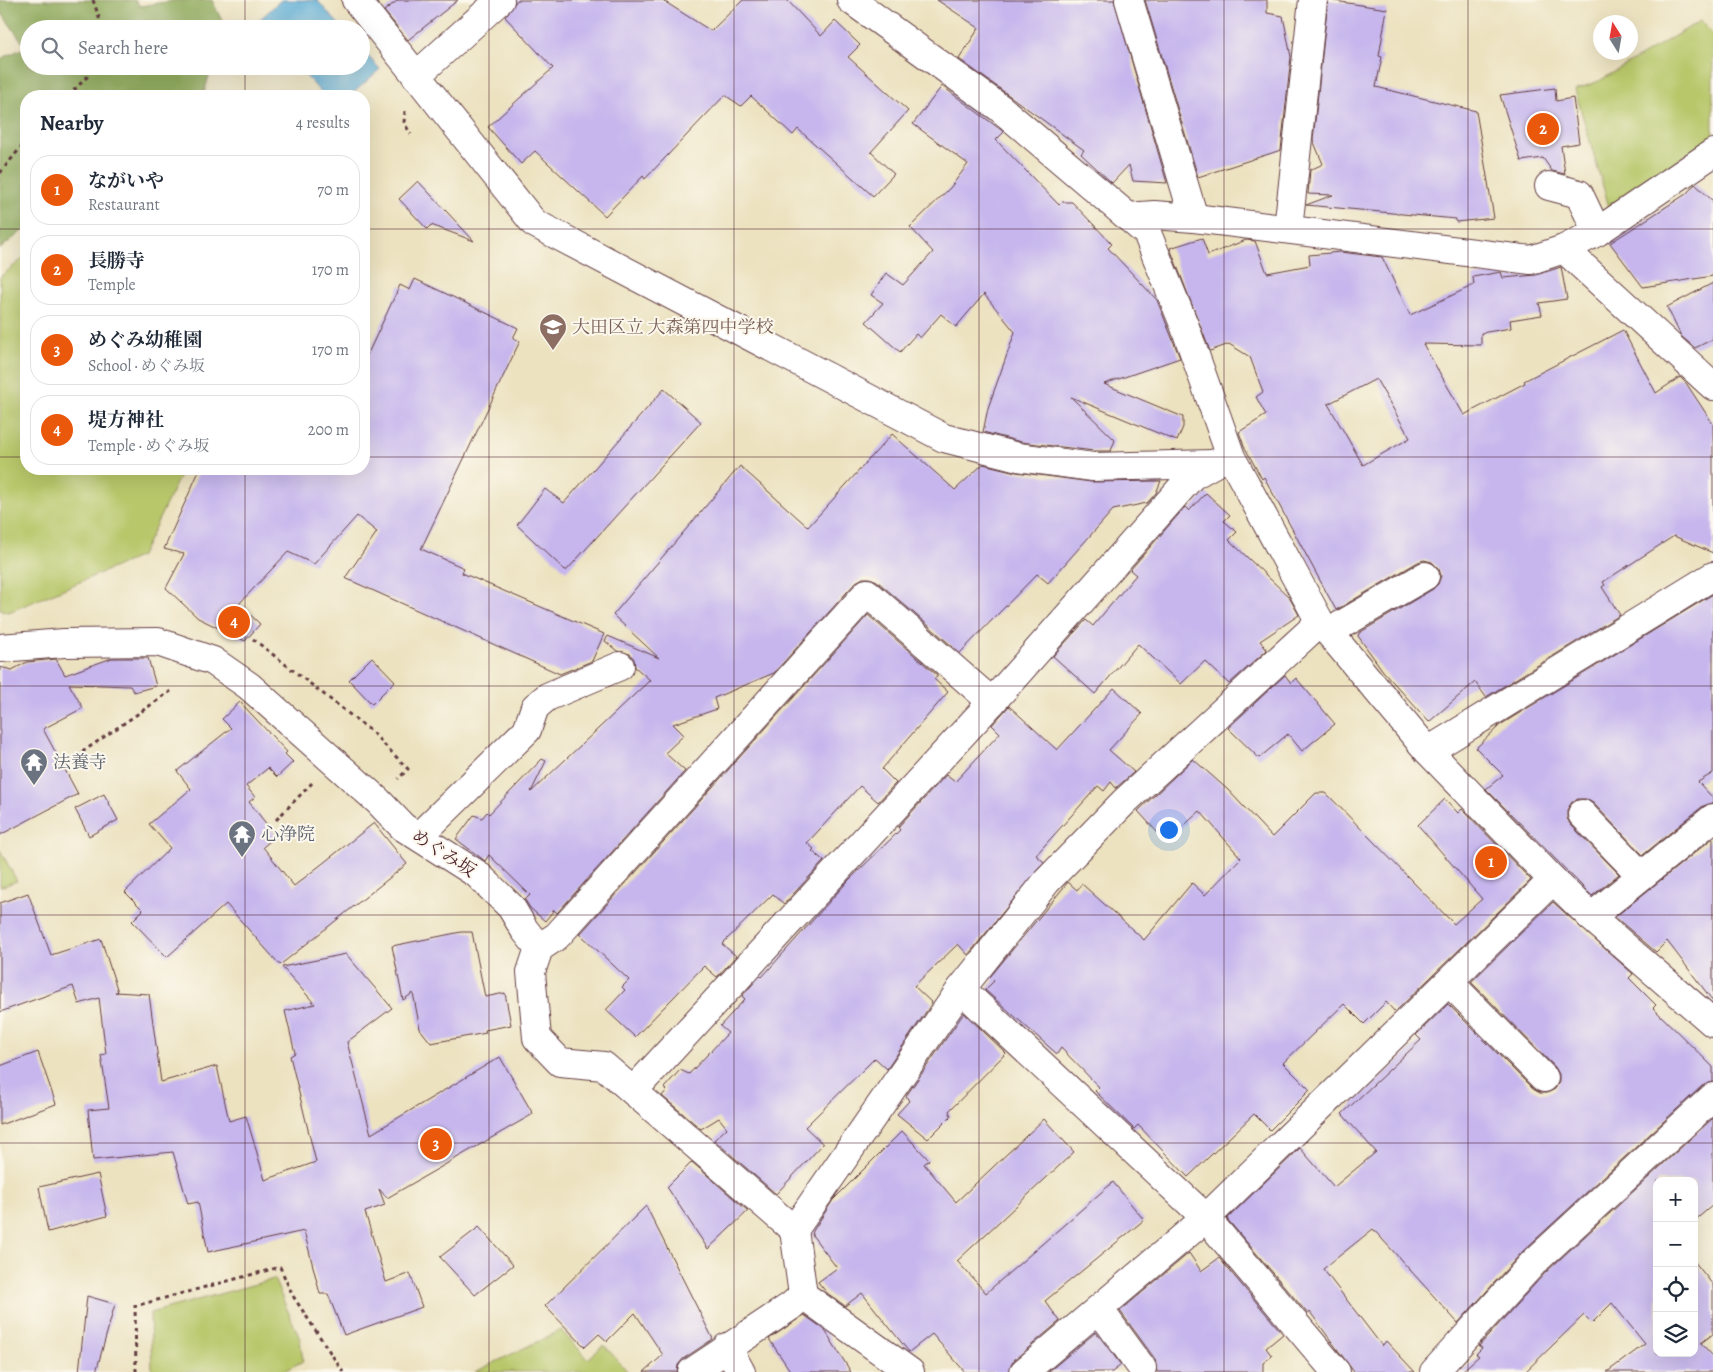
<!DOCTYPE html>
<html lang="en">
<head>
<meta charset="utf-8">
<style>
  :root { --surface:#fff; --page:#f6f6f7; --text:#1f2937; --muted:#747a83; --line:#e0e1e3; --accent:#ea580c }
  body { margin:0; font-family:Alegreya,"Noto Serif JP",serif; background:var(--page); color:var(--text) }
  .controls { position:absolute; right:15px; bottom:15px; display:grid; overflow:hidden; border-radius:10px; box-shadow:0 5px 20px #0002 }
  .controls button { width:45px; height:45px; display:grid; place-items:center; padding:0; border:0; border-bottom:1px solid var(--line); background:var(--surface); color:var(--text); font:25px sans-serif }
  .compass { position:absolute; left:1593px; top:15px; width:45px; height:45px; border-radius:50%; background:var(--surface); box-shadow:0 5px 20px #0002; rotate:349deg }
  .you { position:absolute; left:1168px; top:829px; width:18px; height:18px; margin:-12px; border:4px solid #fff; border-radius:50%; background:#1a73e8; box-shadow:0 0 0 8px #1a73e833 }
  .badge { display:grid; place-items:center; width:32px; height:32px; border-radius:50%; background:var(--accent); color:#fff; font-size:16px; font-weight:700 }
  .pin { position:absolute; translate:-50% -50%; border:2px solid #fff; box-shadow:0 1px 5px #0006 }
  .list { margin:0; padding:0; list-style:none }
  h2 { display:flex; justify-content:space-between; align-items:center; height:65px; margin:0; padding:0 20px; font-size:21px }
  h2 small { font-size:16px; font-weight:400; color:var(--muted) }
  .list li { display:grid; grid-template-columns:32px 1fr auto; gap:15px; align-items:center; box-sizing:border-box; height:70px; margin:0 10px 10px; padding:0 10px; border:1px solid var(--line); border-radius:20px }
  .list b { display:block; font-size:19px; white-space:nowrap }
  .list p { margin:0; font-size:16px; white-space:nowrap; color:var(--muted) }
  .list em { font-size:16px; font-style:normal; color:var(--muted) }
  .icon { flex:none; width:28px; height:28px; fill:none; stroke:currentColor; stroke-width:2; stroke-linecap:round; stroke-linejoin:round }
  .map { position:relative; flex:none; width:1713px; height:1372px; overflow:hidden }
  .search { position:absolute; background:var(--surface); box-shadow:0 5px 20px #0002; left:20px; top:20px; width:350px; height:55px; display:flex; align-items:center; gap:12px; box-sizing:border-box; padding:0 18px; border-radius:28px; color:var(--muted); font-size:19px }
  .panel { position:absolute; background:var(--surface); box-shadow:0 5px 20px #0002; left:20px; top:90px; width:350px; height:385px; border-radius:20px }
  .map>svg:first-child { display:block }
  .green { fill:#b8c76a; stroke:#81734a }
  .forest { fill:#92ac5e; stroke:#6e6644 }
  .water { fill:#59abd4; stroke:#526580 }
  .building { fill:#c6b6ed; fill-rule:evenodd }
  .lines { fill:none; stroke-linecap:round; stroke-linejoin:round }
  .minor-casing { stroke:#623c41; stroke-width:30 }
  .path { stroke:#623c41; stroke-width:3; stroke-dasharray:4 4; stroke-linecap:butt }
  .minor { stroke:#fff; stroke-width:28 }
  .grid { fill:none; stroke:#4a1f2b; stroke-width:1; stroke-opacity:0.55 }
  .labels { text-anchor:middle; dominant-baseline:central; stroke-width:4; stroke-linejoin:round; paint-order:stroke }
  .education-label { font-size:18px; fill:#785e54; stroke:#fbf7ec; text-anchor:start }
  .worship-label { font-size:18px; fill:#5b616d; stroke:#fbf7ec; text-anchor:start }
  .street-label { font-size:18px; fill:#4a1f2b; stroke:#fbf7ec }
</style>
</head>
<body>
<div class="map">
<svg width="1713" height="1372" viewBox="0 0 1713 1372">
  <rect width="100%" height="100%" fill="#fbf7ec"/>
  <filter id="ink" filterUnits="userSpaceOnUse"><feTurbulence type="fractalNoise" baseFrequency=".02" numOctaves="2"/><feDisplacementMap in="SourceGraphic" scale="10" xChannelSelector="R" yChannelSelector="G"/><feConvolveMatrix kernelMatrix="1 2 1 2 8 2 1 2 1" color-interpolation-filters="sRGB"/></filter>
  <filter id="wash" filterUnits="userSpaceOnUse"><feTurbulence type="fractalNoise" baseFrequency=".0096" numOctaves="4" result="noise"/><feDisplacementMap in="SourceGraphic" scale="20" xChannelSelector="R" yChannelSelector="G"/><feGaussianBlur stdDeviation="1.12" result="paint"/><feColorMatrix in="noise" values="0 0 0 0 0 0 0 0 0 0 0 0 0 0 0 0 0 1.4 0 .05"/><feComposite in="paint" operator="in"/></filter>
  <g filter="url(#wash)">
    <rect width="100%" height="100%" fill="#ece2c0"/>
    <g class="green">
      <path d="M1700,21L1713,34V137L1609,207L1575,90L1599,81Z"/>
      <path d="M26,256V469H183L141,556L9,612L0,609V277Z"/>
      <path d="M0,850L17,881L0,887Z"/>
      <path d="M274,1279L300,1339L303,1361L282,1372H152L150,1313Z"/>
      <path d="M561,1330L588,1359L604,1345L628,1372H475Z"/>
    </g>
    <path class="forest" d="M0,0H135L140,6L178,0H212L224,25L223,29H29V66H212L203,96H26V228L0,249V59L26,47L0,11Z"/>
    <g class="water">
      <path d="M281,0H317L343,29H263L257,22Z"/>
      <path d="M361,49L380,69L350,96H324L297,66H361Z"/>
    </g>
    <g id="blocks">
      <g class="building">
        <path d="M398,0H458L408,40L384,11Z"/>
        <path d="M517,0H662L711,31L743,0H787L821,36L835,21L860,45L848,57L908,111L871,152L894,174L873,196L798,129L793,135L751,96L741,106L725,95L645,179L643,176L605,216L535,151L521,164L488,127L553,68L505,17Z"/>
        <path d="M937,0H1114L1167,183L1133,181L1129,165L1112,183L1081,154L1084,150L959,59L979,28Z"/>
        <path d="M1145,0H1267V13L1283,16L1291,57L1281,150L1198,177Z"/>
        <path d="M1328,0L1387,9L1379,56L1382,57L1376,87L1476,111L1494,218L1456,222V219L1306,205L1333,195L1308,194L1310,170L1323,164L1313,140Z"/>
        <path d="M942,86L1004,132L996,140L1059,205L1062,202H1072L1112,244L1108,248L1157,300L1180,358L1104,384L1183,417V427L1177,441L1071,397L1115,440L1111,451H1094L1021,442L983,432L988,408L1015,332L984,294L956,327L941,314L920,338L916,334L900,352L866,322L883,303L871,295L886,273L903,285L933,252L910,227L950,188L968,164L913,124Z"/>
        <path d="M1555,88L1556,101L1573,98L1579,143L1561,146L1565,174L1552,171L1543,158L1521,161L1500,95Z"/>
        <path d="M418,181L474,241L431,225L427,229L399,199Z"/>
        <path d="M1695,184L1713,201V276L1643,287L1610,243L1686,194Z"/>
        <path d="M1202,238L1208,255L1246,240L1255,241L1267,273L1310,265L1309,255L1340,252L1382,257L1410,315L1474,285L1473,277L1501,272L1503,278L1536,275L1561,267L1567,299L1539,303L1542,315L1510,320L1511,328L1481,333V345L1423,344L1464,415L1525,383L1524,381L1623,330L1656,393L1680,377L1686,383L1713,424V553L1674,536L1603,582L1605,585L1602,587L1620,615L1486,697L1475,682L1429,722L1383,671L1358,636L1359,633L1433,589L1438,584L1441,576L1439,569L1432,562L1424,560L1418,562L1336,610L1264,477L1262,479L1244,446L1239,432L1266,415L1256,397L1263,392L1250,357L1229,344L1210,351L1170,248ZM1376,379L1410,438L1363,465L1328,404Z"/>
        <path d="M415,279L518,328L513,338L520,341L421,549L464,568L462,573L604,634L592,661L560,674L345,578L377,532L357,516L314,564L288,552L239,604L260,624L245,641L198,618L166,588L184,554L164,549L200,469H364V362L400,285L410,290Z"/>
        <path d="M1713,283V339L1695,348L1681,336L1667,307Z"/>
        <path d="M664,389L701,422L566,571L517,525L545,489L564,503Z"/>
        <path d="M892,434L955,490L983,464L1016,472L1091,482L1161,481L1156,493L1147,503L1113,510L1048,583L1037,574L960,653L877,581L870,578H863L856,582L774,673L714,698L717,709L673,724L684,735L665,753L685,771L557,913L554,910L545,921L530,908L525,900L530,895L489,855L485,861L456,839L474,815L482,818L487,812L489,814L542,759L546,761L531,792L650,680L635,667L634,659L630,654L617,651L605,641L608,636L659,658L613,615L740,466L808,527Z"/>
        <path d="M1206,493L1230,515L1224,521L1237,532L1229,540L1289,597L1299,615L1260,641L1267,650L1229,684L1205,661L1181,684L1138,644L1095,694L1053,656L1086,620L1093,626L1136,575L1130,570L1185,507L1189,511Z"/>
        <path d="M1713,594V773L1698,782L1713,798V803L1703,806L1643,855L1593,803L1586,799H1578L1572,802L1567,810V818L1570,824L1619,874L1592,896L1486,789L1503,775L1476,748L1500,725Z"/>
        <path d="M868,615L938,676L934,679L948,692L882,769L896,783L878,802L860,786L807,843L814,849L812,851L824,861L784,904L773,894L722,944L736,956L717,977L704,966L635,1037L606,1010L625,990L622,987L629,980L580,934Z"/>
        <path d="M372,657L395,681L372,704L349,680Z"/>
        <path d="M112,658H148L156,686L134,692L130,686L69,684L83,708L43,729L78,794L0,835V667L12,670L27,662L56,659L65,675Z"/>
        <path d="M1285,675L1291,683L1296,678L1335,724L1302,751L1288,734L1259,758L1228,728Z"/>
        <path d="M1114,688L1142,714L1109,750L1134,772L1116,788L1111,782L1104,791L1098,786L1036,855L1044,862L968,955L958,944L914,986L932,1003L887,1069L875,1058L805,1127L823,1144L776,1194L714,1140L727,1128L719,1118L701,1129L662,1096L667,1090L664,1088L680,1070L689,1074L728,1033L720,1026L745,999L742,996L760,976L762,977L847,882L900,830L898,827L946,775L955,782L1000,733L992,725L1009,706L1057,750Z"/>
        <path d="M240,702L287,752L285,754L293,762L277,777L268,768L246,786L255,797L249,802L276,836L263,847L294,886L374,823L407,864L280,965L226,904L167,957L132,921L143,910L125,892L170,848L149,824L191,789L177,771L231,728L222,719Z"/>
        <path d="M1193,759L1228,790L1272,837L1316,793H1326L1454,924L1482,899L1418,825L1445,799L1458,813L1462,809L1531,880L1395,1012L1386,1002L1364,1024L1344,1004L1283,1063L1310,1090L1270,1130L1254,1114L1188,1177L1138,1125L1134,1129L1095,1091L1099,1087L1061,1048L1057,1054L985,990L994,981L990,977L1068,882L1077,890L1082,884L1144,940L1192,883L1205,895L1241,858L1200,811L1166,842L1138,811Z"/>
        <path d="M104,794L118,820L89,836L75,809Z"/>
        <path d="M1713,838V1001L1667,941L1656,952L1615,917Z"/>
        <path d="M28,893L51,955L101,939L118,992H115L149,994L161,1082L217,1066L229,1121L246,1116L265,1180L316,1162L290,1056L295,1053L285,1011L315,1004L282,967L346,954L392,1008L347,1042L371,1134L500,1057L533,1114L387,1198L379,1189L385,1205L365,1212L386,1282L410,1273L422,1307L344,1335L328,1294H320L304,1231L208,1252L198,1202L188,1204L173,1152L93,1160L88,1110L109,1108L101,1055L106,1054L99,998L79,1004L73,986L0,1012V903Z"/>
        <path d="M1553,902L1633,974L1629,978L1656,1005L1653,1008L1713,1067V1082L1702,1086L1523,1251L1458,1323L1373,1229L1323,1269L1382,1346L1386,1341L1415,1372H1354L1310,1312L1308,1314L1227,1219L1300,1148L1334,1187L1376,1152L1342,1114L1421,1040L1416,1035L1448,1004L1533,1089L1540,1093H1547L1555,1089L1559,1082V1074L1555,1067L1471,982Z"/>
        <path d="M461,932H472L485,997L505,993L511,1025L485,1030L486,1033L431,1043L420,1029L413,993L403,1000L392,946Z"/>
        <path d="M964,1013L1006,1053L949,1111L951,1116L928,1139L897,1114L909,1101L906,1096Z"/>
        <path d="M38,1052L56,1104L0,1125V1066Z"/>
        <path d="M1713,1118V1205L1694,1221V1181H1657V1353H1694V1261L1713,1285V1334L1701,1343L1713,1356V1372H1607L1645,1344L1612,1303L1592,1323L1584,1315L1525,1372H1461L1479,1356L1476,1354L1482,1348L1479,1346L1545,1273Z"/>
        <path d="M1044,1119L1074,1152L957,1261L986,1293L1113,1182L1144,1220L1045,1301L1060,1321L1014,1360L1009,1372H965L932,1334L909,1352L862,1293L845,1306L827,1293L818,1282L837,1268L812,1235L813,1231L833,1200L902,1131L929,1160L924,1164L956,1202Z"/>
        <path d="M692,1162L748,1211L708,1249L667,1187Z"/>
        <path d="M98,1174L107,1216L48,1232L39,1187Z"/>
        <path d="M646,1206L713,1339L683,1359L678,1365L677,1372H644L663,1355L635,1313L607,1341L599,1334L585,1347L545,1306Z"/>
        <path d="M479,1227L513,1265L475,1295L440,1257Z"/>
        <path d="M1189,1253L1201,1271L1219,1258L1283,1334L1266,1348L1272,1356L1263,1363V1372H1157L1155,1359L1120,1311Z"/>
        <path d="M87,1296L115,1304L96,1372H79Z"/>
        <path d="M804,1315L824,1329L851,1372H791L769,1339Z"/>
        <path d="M1096,1332L1121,1365L1112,1372H1048Z"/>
      </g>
    </g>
  </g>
  <g filter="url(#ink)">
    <use href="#blocks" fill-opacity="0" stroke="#623c41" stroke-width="1"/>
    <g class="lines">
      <g class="minor-casing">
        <g id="minor">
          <path d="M356,0L534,223L944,438L1018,457L1093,467L1213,464"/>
          <path d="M851,0L1000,108L1147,233L1185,327L1231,457L1320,622L1428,751L1553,880L1591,917L1713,1023"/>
          <path d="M1129,0L1194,218"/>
          <path d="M416,76L500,0"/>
          <path d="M1549,186L1579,194L1597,232"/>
          <path d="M1128,217L1154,215L1194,218L1531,260L1564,249L1597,232L1713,153"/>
          <path d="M1288,229L1313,0"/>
          <path d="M1564,249L1713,386"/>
          <path d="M1329,632L1425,576"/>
          <path d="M0,648L64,643L158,642L213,661L249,686L378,801L403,827L477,874L511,907L524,929L539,948"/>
          <path d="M1428,751L1713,576"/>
          <path d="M1582,814L1641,875"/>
          <path d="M419,836L527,730L535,707L547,697L620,666"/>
          <path d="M1591,917L1713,818"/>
          <path d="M1449,982L1544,1078"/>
          <path d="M961,989L1206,1218L1336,1372"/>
          <path d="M633,1091L992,702L1192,476L1215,463"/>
          <path d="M794,1230L961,989L1047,881L1125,801L1320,622"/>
          <path d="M1099,1309L1142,1368"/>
          <path d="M727,1347L741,1372"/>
          <path d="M692,1372L791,1306L803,1295"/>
          <path d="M910,1372L803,1295L794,1230L604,1066L560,1062L537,1038L531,972L539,948L557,936L867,593L992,702"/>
          <path d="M1024,1372L1206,1218L1553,880"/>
          <path d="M1434,1372L1534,1262L1713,1097"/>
        </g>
      </g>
      <g class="path">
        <path d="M93,0L103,29"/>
        <path d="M68,96L89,75L93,66"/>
        <path d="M405,111L404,123L411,134"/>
        <path d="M0,173L26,141"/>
        <path d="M253,639L372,732L408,769L398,779"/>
        <path d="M69,761L171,691"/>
        <path d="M276,820L312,783"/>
        <path d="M136,1372L135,1306L280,1267L293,1296L343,1372"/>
      </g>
      <use href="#minor" class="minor"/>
    </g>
  </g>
  <path class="grid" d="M245,0V29M489,0V1372M734,0V1372M979,0V1372M1224,0V1372M1468,0V1372M245,66V96M0,229H26M364,229H1713M0,457H26M364,457H1713M245,469V1372M0,686H1713M0,915H1713M0,1143H1713"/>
  <defs>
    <g id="school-pin" transform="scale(1.4375)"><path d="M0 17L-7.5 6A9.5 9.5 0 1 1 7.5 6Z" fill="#8d6e63" stroke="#fbf7ec"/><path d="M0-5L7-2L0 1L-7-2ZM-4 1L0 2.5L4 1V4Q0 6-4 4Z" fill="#fff"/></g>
    <g id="temple-pin" transform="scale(1.4375)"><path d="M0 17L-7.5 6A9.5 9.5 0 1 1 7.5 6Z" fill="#6b7280" stroke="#fbf7ec"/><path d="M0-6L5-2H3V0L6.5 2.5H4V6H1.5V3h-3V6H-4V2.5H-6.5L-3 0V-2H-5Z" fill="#fff"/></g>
  </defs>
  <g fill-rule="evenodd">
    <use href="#school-pin" x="553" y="327"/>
    <use href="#temple-pin" x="34" y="762"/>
    <use href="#temple-pin" x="242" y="834"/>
  </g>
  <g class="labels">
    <g class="education-label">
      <text x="572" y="327">大田区立 大森第四中学校</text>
    </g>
    <g class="worship-label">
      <text x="53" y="762">法養寺</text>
      <text x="261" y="834">心浄院</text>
    </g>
    <g class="street-label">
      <text transform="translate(444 853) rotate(33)">めぐみ坂</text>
    </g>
  </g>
</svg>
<div class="controls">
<button>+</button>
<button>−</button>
<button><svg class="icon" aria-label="locate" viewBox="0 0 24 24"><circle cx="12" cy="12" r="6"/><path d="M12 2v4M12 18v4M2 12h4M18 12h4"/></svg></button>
<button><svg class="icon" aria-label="layers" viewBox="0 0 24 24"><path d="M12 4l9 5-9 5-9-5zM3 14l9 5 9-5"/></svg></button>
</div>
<svg class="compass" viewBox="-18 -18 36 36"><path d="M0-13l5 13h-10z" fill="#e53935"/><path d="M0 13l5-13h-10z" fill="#747a83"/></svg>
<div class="you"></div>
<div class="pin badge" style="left:1491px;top:862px">1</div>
<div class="pin badge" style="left:1543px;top:129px">2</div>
<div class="pin badge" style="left:436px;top:1144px">3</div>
<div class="pin badge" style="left:234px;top:622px">4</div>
<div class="search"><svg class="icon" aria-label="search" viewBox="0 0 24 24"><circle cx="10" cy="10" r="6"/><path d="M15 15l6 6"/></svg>Search here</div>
<section class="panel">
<h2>Nearby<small>4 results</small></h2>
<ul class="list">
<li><span class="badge">1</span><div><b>ながいや</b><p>Restaurant</p></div><em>70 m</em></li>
<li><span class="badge">2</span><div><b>長勝寺</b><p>Temple</p></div><em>170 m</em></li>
<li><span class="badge">3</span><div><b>めぐみ幼稚園</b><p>School · めぐみ坂</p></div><em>170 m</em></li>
<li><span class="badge">4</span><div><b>堤方神社</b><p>Temple · めぐみ坂</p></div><em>200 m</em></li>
</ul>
</section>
</div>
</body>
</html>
